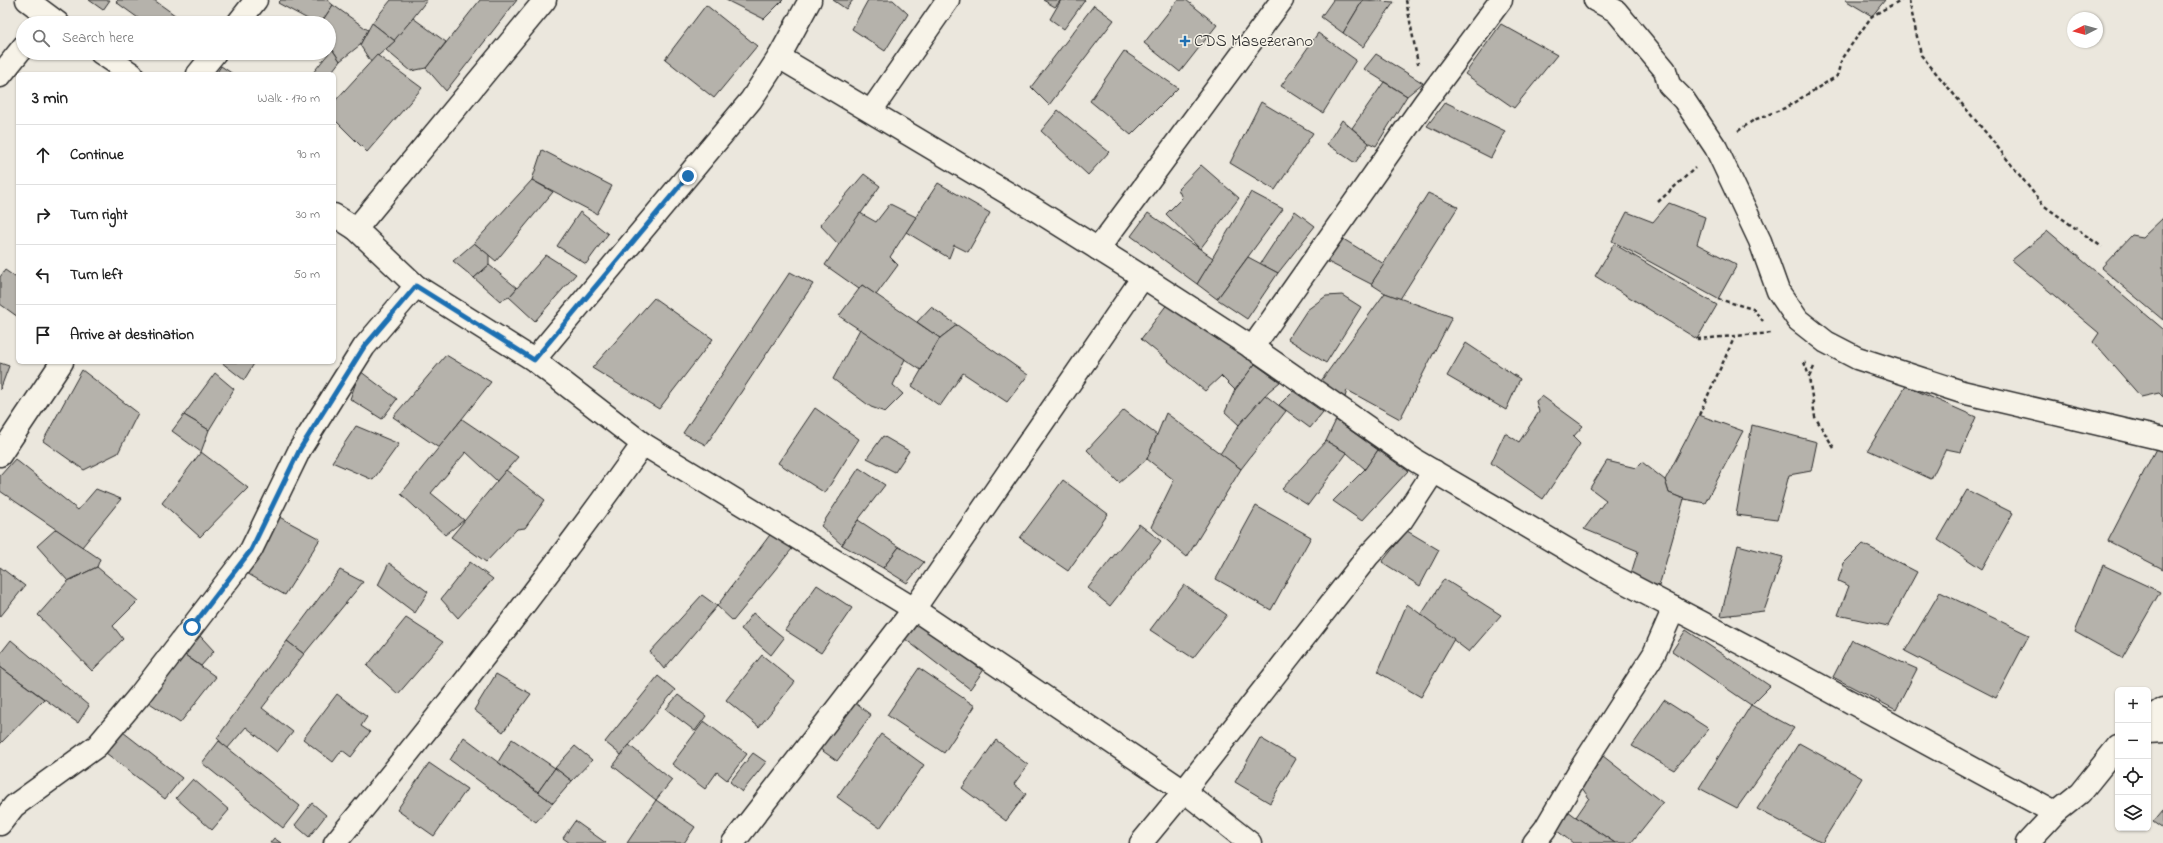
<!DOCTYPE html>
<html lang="en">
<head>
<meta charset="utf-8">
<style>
  :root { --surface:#fff; --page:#f2f2f2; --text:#222; --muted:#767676; --line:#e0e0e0 }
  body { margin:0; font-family:"Indie Flower",sans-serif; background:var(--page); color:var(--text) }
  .controls { position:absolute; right:12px; bottom:12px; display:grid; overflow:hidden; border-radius:6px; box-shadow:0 1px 3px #0004 }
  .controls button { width:36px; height:36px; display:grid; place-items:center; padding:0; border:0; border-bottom:1px solid var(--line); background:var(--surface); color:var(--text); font:20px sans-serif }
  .compass { position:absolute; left:2067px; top:12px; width:36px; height:36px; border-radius:50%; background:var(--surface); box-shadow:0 1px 3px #0004; rotate:264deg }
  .stop { position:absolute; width:12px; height:12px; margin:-9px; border:3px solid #1f6fb2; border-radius:50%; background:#fff }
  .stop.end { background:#1f6fb2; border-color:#fff; box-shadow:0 1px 4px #0008 }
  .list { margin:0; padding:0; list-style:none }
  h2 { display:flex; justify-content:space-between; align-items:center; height:52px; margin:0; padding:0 16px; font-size:17px }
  h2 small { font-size:13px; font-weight:400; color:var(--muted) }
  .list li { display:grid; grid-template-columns:26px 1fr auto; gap:12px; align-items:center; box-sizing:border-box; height:60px; padding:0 16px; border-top:1px solid var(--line) }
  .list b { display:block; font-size:15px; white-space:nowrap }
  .list em { font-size:13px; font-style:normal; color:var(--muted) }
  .icon { flex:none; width:22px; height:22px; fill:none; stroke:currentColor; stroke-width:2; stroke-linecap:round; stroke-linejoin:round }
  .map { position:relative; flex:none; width:2163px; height:843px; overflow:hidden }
  .search { position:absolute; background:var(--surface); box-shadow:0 1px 3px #0004; left:16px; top:16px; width:320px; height:44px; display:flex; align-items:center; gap:10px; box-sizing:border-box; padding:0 14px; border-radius:22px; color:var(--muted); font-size:15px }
  .panel { position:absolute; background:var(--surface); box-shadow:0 1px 3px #0004; left:16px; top:72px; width:320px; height:292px; border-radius:6px }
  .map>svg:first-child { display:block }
  .building { fill:#b5b2ab; stroke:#2b2b2b }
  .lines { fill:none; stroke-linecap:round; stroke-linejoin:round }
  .minor-casing { stroke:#2b2b2b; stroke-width:25 }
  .path { stroke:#2b2b2b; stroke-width:2.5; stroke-dasharray:4 3; stroke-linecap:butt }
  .minor { stroke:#f7f3e8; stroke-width:22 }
  .route { stroke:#1f6fb2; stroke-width:5 }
  .poi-dot { fill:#1f6fb2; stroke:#f7f3e8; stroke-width:1.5 }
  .labels { text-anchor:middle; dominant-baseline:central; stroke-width:3; stroke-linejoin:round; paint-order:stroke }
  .poi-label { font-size:17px; fill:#2b2b2b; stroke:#f7f3e8; text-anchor:start }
</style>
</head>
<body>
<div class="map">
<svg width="2163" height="843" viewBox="0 0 2163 843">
  <rect width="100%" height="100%" fill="#ebe7dd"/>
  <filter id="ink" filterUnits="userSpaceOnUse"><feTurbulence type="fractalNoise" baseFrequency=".025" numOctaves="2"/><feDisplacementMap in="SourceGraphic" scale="8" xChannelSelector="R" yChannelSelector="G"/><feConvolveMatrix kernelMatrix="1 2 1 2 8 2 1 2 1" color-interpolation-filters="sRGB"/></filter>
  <g filter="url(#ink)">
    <g class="building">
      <path d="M89,0H110L103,10Z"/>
      <path d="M118,0H154L186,23H145L116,2Z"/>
      <path d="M281,0H327L333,5L321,23H315L278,3Z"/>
      <path d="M391,0H427L395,41L372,23Z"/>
      <path d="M480,0H517L446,91L426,68Z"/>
      <path d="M726,0H783L764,19Z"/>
      <path d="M833,0H853L846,9Z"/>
      <path d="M868,0H893L908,14L885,51L852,29Z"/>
      <path d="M1043,0H1061L1055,7Z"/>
      <path d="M1061,0H1085L1064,29L1050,19Z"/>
      <path d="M1178,0H1186L1217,25L1180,72L1144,43Z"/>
      <path d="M1333,0H1363L1343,33L1321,17Z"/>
      <path d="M1363,0L1394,2L1363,47L1343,33Z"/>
      <path d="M1845,0H1885L1872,16Z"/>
      <path d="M333,5L368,30L360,45L340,61L329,44V23H321Z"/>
      <path d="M706,5L757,46L714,98L665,59Z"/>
      <path d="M1094,5L1114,20L1049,105L1031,87Z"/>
      <path d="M413,18L446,42L426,68L411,71L386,50Z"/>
      <path d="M372,23L395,41L371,62L360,45Z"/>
      <path d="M1501,24L1557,55L1514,108L1465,74Z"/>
      <path d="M1318,33L1356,60L1323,113L1281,86Z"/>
      <path d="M332,49L340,61L330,74H312Z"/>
      <path d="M1124,51L1178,88L1131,135L1090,101Z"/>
      <path d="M1376,54L1423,83L1407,96L1364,69Z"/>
      <path d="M377,55L422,88L367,152L334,119V102Z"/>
      <path d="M221,66L233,74H216Z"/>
      <path d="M1384,82L1407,96L1376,146L1369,143L1352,128Z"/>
      <path d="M1261,102L1313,133L1275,190L1230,163Z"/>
      <path d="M1445,102L1505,131L1491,158L1427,126Z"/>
      <path d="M1058,110L1109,152L1088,175L1041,131Z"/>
      <path d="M1342,120L1369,143L1355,163L1327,144Z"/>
      <path d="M542,150L612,186L597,214L532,180Z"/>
      <path d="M1201,165L1239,198L1200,249L1166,214L1182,198L1178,189Z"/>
      <path d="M864,174L880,186L839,245L820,225Z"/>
      <path d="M532,180L553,192L496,261L474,243Z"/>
      <path d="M938,183L990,213L968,252L954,245L949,258L906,232Z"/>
      <path d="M1251,192L1283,209L1217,299L1197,284Z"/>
      <path d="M1428,193L1458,207L1400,299L1385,293L1371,284Z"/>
      <path d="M1669,203L1705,217L1697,244L1737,265L1718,299L1612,241L1627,212L1653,222Z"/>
      <path d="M890,204L916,217L890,257L898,265L876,295L862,285L859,289L825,265L860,213L876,222Z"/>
      <path d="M1295,211L1315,226L1278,273L1260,264Z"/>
      <path d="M580,212L608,234L586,264L557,246Z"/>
      <path d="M1148,213L1213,258L1197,284L1131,236Z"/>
      <path d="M2163,218V320L2101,268L2132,235L2143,237Z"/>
      <path d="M2048,231L2163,329V397L2159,393L2141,397L2093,342L2099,333L2012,260Z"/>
      <path d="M1340,237L1384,264L1371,284L1324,260Z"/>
      <path d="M474,243L489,255V265L474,278L453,261Z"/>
      <path d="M1614,244L1717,305L1697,339L1595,276Z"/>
      <path d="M546,255L576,274L535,321L509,297Z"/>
      <path d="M1248,257L1278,273L1247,319L1217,299Z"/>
      <path d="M489,265L517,288L509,297L500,301L474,278Z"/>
      <path d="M5,270L18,279V317L0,304V277Z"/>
      <path d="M790,272L813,284L706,445L683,433Z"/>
      <path d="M862,285L940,338L921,370L839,316Z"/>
      <path d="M1385,293L1452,317L1400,419L1347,390L1344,401L1318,385Z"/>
      <path d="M1342,295L1361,307L1326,363L1288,339L1307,310L1326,296Z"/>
      <path d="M654,298L713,339L659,409L592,368Z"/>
      <path d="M1168,303L1255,364L1235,390L1221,376L1205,391L1141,339Z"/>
      <path d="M931,307L957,325L940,338L917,322Z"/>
      <path d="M957,325L1028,375L1007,402L963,373L940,406L912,386L940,338Z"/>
      <path d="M860,329L905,359L893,385L903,394L885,412L871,407L833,379Z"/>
      <path d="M1466,343L1520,379L1506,410L1447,376Z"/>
      <path d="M446,355L491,382L439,448L393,417Z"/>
      <path d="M221,362H255L244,380Z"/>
      <path d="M0,363L9,366L0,390Z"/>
      <path d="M1255,364L1280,382L1269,391L1239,425L1225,412L1235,390Z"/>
      <path d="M82,370L138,413L118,453L84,470L43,441Z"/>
      <path d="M360,371L397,399L382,419L350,399Z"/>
      <path d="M215,373L234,389L209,430L184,415Z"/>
      <path d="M1906,386L1976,417L1961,452L1946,449L1931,479L1868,450Z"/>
      <path d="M1293,391L1323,412L1310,428L1279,405Z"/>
      <path d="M1265,395L1286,411L1241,469L1220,454L1239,425Z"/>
      <path d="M1542,396L1583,426L1573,437L1580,444L1543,499L1491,463L1505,433L1519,442L1539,412L1536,401Z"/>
      <path d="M815,408L859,439L825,493L778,463Z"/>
      <path d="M1124,410L1157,435L1147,459L1119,483L1087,450Z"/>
      <path d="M1166,413L1241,469L1187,557L1151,527L1174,480L1147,459Z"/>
      <path d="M184,415L209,430L201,452L172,431Z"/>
      <path d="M1699,415L1743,431L1705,503L1684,499L1669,493L1665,480Z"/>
      <path d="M462,419L518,457L497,481L466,452L431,493L464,520L445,535L401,494Z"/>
      <path d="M1336,420L1378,450L1365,469L1347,453L1326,441Z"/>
      <path d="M1752,425L1817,442L1811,471L1789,475L1777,520L1736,515Z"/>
      <path d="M356,426L399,444L373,480L332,462Z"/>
      <path d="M883,436L909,451L895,472L867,458Z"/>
      <path d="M2161,439H2163V569L2108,541Z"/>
      <path d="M1326,441L1347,453L1308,505L1282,489Z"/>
      <path d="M1378,450L1408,471L1362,521L1333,501L1365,469Z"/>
      <path d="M201,452L248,488L200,537L162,503Z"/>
      <path d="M15,459L78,510L96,489L121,499L82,547L0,491V476Z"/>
      <path d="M1607,461L1636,468L1642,462L1665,480L1669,493L1684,499L1659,586L1630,577L1638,551L1584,529L1606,500L1590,488Z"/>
      <path d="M859,468L885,485L858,520L842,545L821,526Z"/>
      <path d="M506,470L545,500L525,528L517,529L486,562L451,537Z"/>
      <path d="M1063,480L1108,514L1068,571L1020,538Z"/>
      <path d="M1967,490L2013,513L1982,569L1938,540Z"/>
      <path d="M1256,506L1311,537L1271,610L1216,579Z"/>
      <path d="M270,512L320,539L285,595L243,571Z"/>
      <path d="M858,520L899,547L883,568L842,545Z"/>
      <path d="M778,524L801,538L733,621L717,606Z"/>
      <path d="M1139,524L1161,541L1110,606L1088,588Z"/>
      <path d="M56,529L100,559L97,567L68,581L37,546Z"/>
      <path d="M1407,531L1439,550L1420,586L1382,562Z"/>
      <path d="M1863,544L1917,572L1888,626L1838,615L1849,586L1838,581L1844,563Z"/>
      <path d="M1738,545L1783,557L1764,611L1721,616Z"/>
      <path d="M899,547L924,562L907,583L883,568Z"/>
      <path d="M470,562L493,579L458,618L441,599Z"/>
      <path d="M389,563L428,592L415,613L378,585Z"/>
      <path d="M2103,565L2160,592L2122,658L2075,632Z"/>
      <path d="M0,567L25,586L0,617Z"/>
      <path d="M97,567L138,601L113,626L123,639L92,671L38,615L68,581Z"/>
      <path d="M340,570L363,582L304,654L287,641Z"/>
      <path d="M1444,579L1501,615L1469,652L1421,615Z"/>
      <path d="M817,585L852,608L821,653L785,630Z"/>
      <path d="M1184,585L1227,615L1193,658L1150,630Z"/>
      <path d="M1940,592L2029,635L1996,698L1905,651Z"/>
      <path d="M702,595L717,606L664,669L650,652Z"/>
      <path d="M1407,604L1454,639L1421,697L1378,672Z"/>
      <path d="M753,613L784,638L771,655L741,629Z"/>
      <path d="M406,618L443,642L398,694L367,666Z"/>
      <path d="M919,621L983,671L970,689L905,639Z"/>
      <path d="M192,627L214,651L201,666L175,648Z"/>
      <path d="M1686,630L1770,686L1751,705L1672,651Z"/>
      <path d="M11,640L89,706L78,723L0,667V654Z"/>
      <path d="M1852,640L1917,669L1896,710L1833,677Z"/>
      <path d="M287,641L304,654L262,708L293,732L277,752L246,727L227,749L217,738Z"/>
      <path d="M175,648L216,677L180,723L139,696Z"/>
      <path d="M762,655L795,682L759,727L726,700Z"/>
      <path d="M0,667L44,699L0,744Z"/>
      <path d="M919,668L975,706L944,753L887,715Z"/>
      <path d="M496,674L531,694L503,732L474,710Z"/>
      <path d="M658,676L675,690L621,755L605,742Z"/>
      <path d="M337,694L367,717L361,726L370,732L351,757L342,750L333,762L303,739Z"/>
      <path d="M678,695L706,716L695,731L666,709Z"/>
      <path d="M1664,700L1709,729L1674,770L1632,746Z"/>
      <path d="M855,703L871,715L837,761L820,749Z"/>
      <path d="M1751,705L1794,728L1737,808L1699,788Z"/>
      <path d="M704,721L747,754L727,780L717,772L705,789L672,764Z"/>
      <path d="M114,725L182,778L165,799L97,746Z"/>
      <path d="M881,734L924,765L880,828L837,797Z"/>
      <path d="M464,737L553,803L536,822L450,760Z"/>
      <path d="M1260,738L1296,759L1270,803L1235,782Z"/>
      <path d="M512,739L555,768L538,792L498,762Z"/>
      <path d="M996,740L1028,765L1014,784L1026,794L1006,821L962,788Z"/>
      <path d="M219,741L300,806L283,828L202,763Z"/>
      <path d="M1799,743L1862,778L1822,843L1757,809Z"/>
      <path d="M629,745L672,780L656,800L613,766Z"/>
      <path d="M575,746L592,760L572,781L555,768Z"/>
      <path d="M753,753L766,762L742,792L730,782Z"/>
      <path d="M1603,756L1663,803L1631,843H1615L1576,817L1589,798L1582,788Z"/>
      <path d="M429,763L467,789L434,836L397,810Z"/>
      <path d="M555,768L572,781L553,803L538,792Z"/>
      <path d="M193,779L229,810L212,830L176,798Z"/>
      <path d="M656,800L695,827L684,843H627Z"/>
      <path d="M312,803L326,815L309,837L295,825Z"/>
      <path d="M1564,808L1576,817L1615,843H1573L1552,827Z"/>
      <path d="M2163,810V829L2153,822Z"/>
      <path d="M575,821L606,843H570L563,838Z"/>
      <path d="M274,838L281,843H270Z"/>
    </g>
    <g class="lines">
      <g class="minor-casing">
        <g id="minor">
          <path d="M27,0L58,23"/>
          <path d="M1595,0L1616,11L1665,70L1669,85L1684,100L1716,148L1760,241L1778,291L1798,320L1826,342L1857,358L1962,392L2163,439"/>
          <path d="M238,23L256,0"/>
          <path d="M101,53L132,74"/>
          <path d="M779,57L1036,210L1143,277L1262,354L1416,461L1609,574L1788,668L2055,813"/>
          <path d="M198,74L215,53"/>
          <path d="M0,76L23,47"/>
          <path d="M871,111L948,0"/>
          <path d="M334,215L356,229L416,286L534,360L643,444L914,609L1184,791L1250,843"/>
          <path d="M356,229L545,0"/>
          <path d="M1098,249L1282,0"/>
          <path d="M1252,348L1425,102L1501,0"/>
          <path d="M534,360L751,100L779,57L810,0"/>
          <path d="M0,455L62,362"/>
          <path d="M2148,719L2163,709"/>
          <path d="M2148,732L2163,731"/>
          <path d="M0,824L14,806L97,746L139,696L251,550L300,449L364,347L416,286"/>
          <path d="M335,843C442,713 545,581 643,444"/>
          <path d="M733,843L914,609L1143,277"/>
          <path d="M1141,843L1184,791L1368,556L1402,520L1434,471"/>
          <path d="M1534,843L1545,829L1579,771L1654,654L1674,608"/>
          <path d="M2027,843L2055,813L2080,793L2118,746"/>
        </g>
      </g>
      <g class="path">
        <path d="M1406,0L1418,64"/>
        <path d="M1909,0L1921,55L1992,140L2043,205L2102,247"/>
        <path d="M1738,131L1754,120L1785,108L1837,76L1842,58L1872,16L1901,0"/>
        <path d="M1658,202L1695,168"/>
        <path d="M1718,299L1753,309L1763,321"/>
        <path d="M1697,339L1772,333"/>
        <path d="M1804,362L1809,376"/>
        <path d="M1814,367L1809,377L1815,417L1834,448"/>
        <path d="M1699,415L1735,336"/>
      </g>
      <use href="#minor" class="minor"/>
    </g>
  </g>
  <g class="lines" filter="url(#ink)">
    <path class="route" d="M192,627L251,550L300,449L364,347L416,286L534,360L688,176"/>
  </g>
  <path class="poi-dot" d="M1183 35h4v4h4v4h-4v4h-4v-4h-4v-4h4z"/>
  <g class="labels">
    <g class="poi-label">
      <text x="1194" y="41">CDS Masezerano</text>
    </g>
  </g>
</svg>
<div class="controls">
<button>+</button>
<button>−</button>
<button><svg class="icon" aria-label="locate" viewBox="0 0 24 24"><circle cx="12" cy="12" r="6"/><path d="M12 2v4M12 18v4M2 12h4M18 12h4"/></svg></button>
<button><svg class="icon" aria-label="layers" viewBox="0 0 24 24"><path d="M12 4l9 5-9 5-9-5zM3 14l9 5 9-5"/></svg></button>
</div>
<svg class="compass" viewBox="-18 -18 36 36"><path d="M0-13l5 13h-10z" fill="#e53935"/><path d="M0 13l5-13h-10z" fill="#767676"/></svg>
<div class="stop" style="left:192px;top:627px"></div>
<div class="stop end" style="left:688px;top:176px"></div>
<div class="search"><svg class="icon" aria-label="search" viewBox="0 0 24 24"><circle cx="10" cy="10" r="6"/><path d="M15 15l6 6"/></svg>Search here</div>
<section class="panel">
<h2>3 min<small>Walk · 170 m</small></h2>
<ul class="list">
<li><svg class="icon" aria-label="ahead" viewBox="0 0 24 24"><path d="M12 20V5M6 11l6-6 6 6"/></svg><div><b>Continue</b></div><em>90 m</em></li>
<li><svg class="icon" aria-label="right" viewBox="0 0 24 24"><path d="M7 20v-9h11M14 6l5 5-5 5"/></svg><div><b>Turn right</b></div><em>30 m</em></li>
<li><svg class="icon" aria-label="left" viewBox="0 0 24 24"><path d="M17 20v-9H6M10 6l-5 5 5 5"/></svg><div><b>Turn left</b></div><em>50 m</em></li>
<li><svg class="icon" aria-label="arrive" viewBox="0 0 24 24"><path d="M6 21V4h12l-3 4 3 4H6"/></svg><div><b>Arrive at destination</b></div></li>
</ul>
</section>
</div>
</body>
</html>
